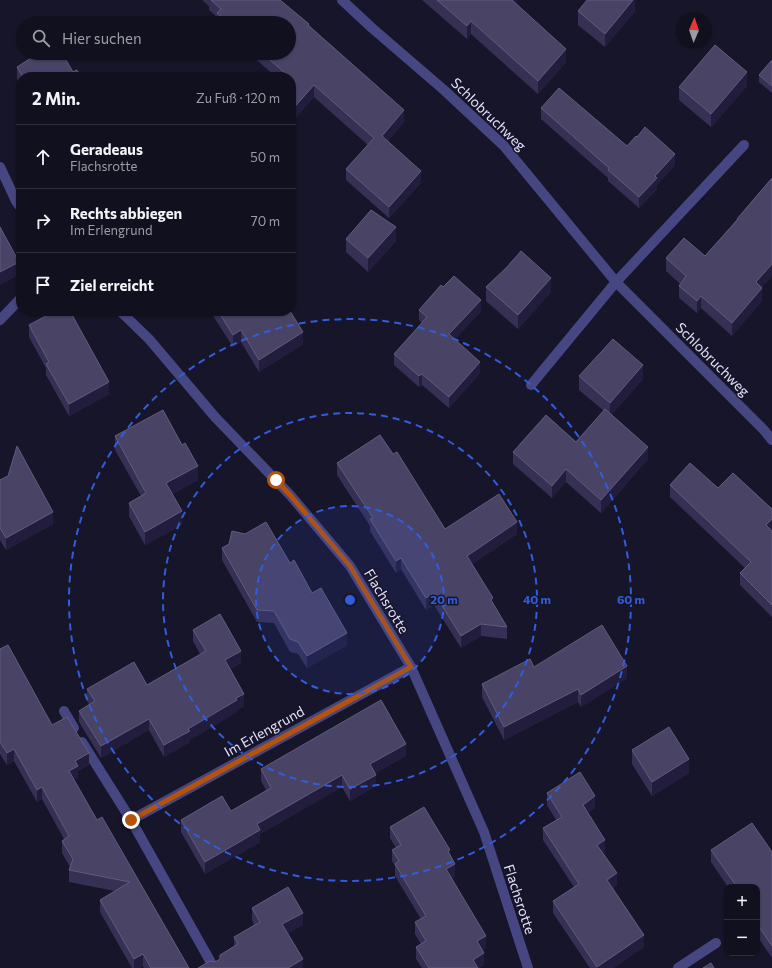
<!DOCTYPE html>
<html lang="de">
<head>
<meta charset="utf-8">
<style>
  :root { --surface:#11101f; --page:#1a1928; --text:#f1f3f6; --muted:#9c9da4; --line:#30303d }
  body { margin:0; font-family:Commissioner,sans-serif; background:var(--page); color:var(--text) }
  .controls { position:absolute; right:12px; bottom:12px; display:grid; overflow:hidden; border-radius:8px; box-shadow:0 1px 3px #0004 }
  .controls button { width:36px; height:36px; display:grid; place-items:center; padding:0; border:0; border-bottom:1px solid var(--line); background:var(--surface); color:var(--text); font:20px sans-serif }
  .compass { position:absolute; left:676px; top:12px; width:36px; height:36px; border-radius:50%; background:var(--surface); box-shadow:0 1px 3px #0004; rotate:2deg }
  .stop { position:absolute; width:12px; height:12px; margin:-9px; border:3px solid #b45309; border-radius:50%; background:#fff }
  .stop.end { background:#b45309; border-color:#fff; box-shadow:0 1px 4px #0008 }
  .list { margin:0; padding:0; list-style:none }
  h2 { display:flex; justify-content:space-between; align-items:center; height:52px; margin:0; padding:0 16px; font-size:17px }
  h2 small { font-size:13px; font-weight:400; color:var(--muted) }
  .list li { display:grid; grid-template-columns:26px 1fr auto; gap:12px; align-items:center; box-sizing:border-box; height:64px; padding:0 16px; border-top:1px solid var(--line) }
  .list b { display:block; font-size:15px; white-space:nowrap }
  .list p { margin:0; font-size:13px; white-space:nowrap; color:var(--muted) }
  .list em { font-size:13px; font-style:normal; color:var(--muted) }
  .icon { flex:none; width:22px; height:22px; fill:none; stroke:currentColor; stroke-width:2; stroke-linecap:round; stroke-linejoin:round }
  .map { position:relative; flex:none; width:772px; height:968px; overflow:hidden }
  .search { position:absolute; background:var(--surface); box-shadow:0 1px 3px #0004; left:16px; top:16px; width:280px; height:44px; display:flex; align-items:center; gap:10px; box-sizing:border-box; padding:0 14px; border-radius:22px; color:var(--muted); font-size:15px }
  .panel { position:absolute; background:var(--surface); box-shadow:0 1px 3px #0004; left:16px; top:72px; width:280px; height:244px; border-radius:16px }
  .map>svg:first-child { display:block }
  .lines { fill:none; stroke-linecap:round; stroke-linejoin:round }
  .minor { stroke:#464682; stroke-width:10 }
  .wall { fill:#363055 }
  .shaded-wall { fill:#221d3c }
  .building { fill:#494366; stroke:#615c7e }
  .route { stroke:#b45309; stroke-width:5 }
  .ring { fill:none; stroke:#315ddc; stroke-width:2; stroke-dasharray:7 5 }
  .labels { text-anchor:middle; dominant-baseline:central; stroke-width:3; stroke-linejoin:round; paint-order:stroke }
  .street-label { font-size:14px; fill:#e3e1fb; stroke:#171529 }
  .centre { fill:#315ddc; stroke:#171529; stroke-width:2 }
  .ring-label { font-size:12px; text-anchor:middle; font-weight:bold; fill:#315ddc; stroke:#171529; stroke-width:3; stroke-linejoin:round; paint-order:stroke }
</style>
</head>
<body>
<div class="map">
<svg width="772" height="968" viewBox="0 0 772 968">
  <rect width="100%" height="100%" fill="#171529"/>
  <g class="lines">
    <g class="minor">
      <path d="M342,0L372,28L444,90L504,146L616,282L763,429L772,440"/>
      <path d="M0,167L16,201L21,208"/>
      <path d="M120,311L149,339L215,417L291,496L350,566L411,667L484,832L528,968"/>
      <path d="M0,320L21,298"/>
      <path d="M531,385L616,282L744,145"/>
      <path d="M64,711L74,728"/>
      <path d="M82,742L131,820L214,968"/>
      <path d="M131,820L411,667"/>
      <path d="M678,968L716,943"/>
    </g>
  </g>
  <g class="wall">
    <path d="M202,0H280L309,25L404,122L388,141L421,183L389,218L346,180V169L368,145L314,97L291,123V77H276L249,53H289V23H217V17L209,10V6Z"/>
    <path d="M422,0H517V4L566,62L538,94L471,34L467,39Z"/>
    <path d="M635,0V11L605,47L578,25V11Z"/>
    <path d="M772,60V93L759,82V75Z"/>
    <path d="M17,67L73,72L81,77H21V86L17,79Z"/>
    <path d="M747,86L711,127L679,100V87Z"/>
    <path d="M541,108L627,146L675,165L657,185V189L639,208L608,181V178L541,119Z"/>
    <path d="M772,178L762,288V301L732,336L701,308L697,313L679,298V286L680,284L666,271V258L705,256L737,220V219Z"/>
    <path d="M346,239L396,241L368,272L346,252Z"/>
    <path d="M443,287L481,311L455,339L480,373L449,408L422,385L419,387L394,365V354L422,323L419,320V310Z"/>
    <path d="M486,287L551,292L518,329L486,301Z"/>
    <path d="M210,311H290L303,344L259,372L241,342L233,347Z"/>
    <path d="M29,325L109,394L69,416L46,375V368L29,337Z"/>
    <path d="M579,376L643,379L611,415L648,459L601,513L566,482L552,498L513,464V452L576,442L604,411L579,390Z"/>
    <path d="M115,436L198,480L172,494L182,525L145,545L129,516V503L141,496L115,450Z"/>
    <path d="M393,454L445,529L517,534L472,564L493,603L507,627V639L481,636L461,648L434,605L426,610L401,569L396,573L370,531V526L337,475V463Z"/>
    <path d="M8,476L53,524L6,550L0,540V480Z"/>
    <path d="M670,485L718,488L772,509V617L740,585V573L745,568L670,497Z"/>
    <path d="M222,548L290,563L312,593L347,645L307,668L298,654L290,652L274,623L257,622L222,560Z"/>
    <path d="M193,630L241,663L230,669L244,706L237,710V712L190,740V742L164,757L149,730L101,758L79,722V711L89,704L87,701V689L147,685L200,654L193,641Z"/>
    <path d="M0,649L52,725L89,765L78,771V778L74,780L97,820L189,968H144L143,966L140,968H132L100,912V900L115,891L69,882V870L70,867L62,853V841L64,839L42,799L37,802L14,761L7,765L0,754Z"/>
    <path d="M534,667L627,678L581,707L578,702L504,740L482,697V684Z"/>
    <path d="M632,750L689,773L652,796L632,764Z"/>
    <path d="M406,756L375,773L376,786L350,801L342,787L260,834V842L205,874L181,832V820L231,811L266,790L261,781V769Z"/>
    <path d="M547,793L595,808L588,813L605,852L603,853L617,885L613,888L644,947L613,968H590L553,913V901L574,887L543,840V828L556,820L547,805Z"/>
    <path d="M390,827L450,854L455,876L452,878L486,948L482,950L484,965L479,968H422L416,959V947L421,944L415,934V922L421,919L395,876V866L392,861V850L396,848L390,838Z"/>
    <path d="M711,850L772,852V958L757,936V887H728L711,862Z"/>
    <path d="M252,908L303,925L288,933L303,968L214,962L217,961L234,946V937L254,925L252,920Z"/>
  </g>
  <g class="shaded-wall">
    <path d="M512,0H517V7Z"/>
    <path d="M633,0H635V11L605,47V34Z"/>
    <path d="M471,21V34L467,39V26Z"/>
    <path d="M566,49V62L538,94V81Z"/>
    <path d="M747,72V86L711,127V114Z"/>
    <path d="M314,85V97L291,123V111Z"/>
    <path d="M404,110V122L382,148V136Z"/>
    <path d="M675,154V165L657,185V189L639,208V197L655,176Z"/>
    <path d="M421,171V183L389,218V207Z"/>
    <path d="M396,227V241L368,272V258Z"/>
    <path d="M19,262V275L0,285V272Z"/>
    <path d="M772,264V276L756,295L762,288V301L732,336V323L756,282Z"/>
    <path d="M551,278V292L518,329V315Z"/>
    <path d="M701,296V308L697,313V301Z"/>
    <path d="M481,300V311L449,345V334Z"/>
    <path d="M188,311H192L188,314Z"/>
    <path d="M241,330V342L233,347V335Z"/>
    <path d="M303,332V344L259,372V360Z"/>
    <path d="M480,362V373L449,408V397Z"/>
    <path d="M643,365V379L610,416V403Z"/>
    <path d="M422,374V385L419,387V376Z"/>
    <path d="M109,382V394L69,416V404Z"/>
    <path d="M648,447V459L601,513V500Z"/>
    <path d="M198,466V480L166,497V483Z"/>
    <path d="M566,469V482L552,498V486Z"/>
    <path d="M182,511V525L145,545V532Z"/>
    <path d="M53,512V524L6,550V538Z"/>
    <path d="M772,519V531L766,525Z"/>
    <path d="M517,522V534L467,568V556Z"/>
    <path d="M401,558V569L396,573V561Z"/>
    <path d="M434,593V605L426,610V598Z"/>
    <path d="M481,624V636L461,648V636Z"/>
    <path d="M347,633V645L307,668V656Z"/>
    <path d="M241,651V663L225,671V660Z"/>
    <path d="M627,666V678L581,707V695Z"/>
    <path d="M578,689V702L504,740V727Z"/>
    <path d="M244,694V706L237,710V712L190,740V742L164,757V745L236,698Z"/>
    <path d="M149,719V730L101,758V746Z"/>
    <path d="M406,744V756L370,776V764Z"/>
    <path d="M14,749V761L7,765V753Z"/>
    <path d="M89,753V765L78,771V778L69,783V771L75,761Z"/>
    <path d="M689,759V773L652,796V782Z"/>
    <path d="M342,775V787L260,834V842L205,874V862L257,824Z"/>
    <path d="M376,775V786L350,801V789Z"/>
    <path d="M42,787V799L37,802V790Z"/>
    <path d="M595,796V808L583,817V805Z"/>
    <path d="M605,840V852L597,857V845Z"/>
    <path d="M455,864V876L446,881V869Z"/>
    <path d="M617,873V885L607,892V880Z"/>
    <path d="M303,913V925L282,936V924Z"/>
    <path d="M644,935V947L613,968H597V967Z"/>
    <path d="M486,936V948L477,953V941Z"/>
    <path d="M484,953V965L479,968H473V960Z"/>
    <path d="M143,954V966L140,968H134V959Z"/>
    <path d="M303,959V968H288Z"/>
  </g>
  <g class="building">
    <path d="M211,0H280L309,24L308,25L404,110L382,136L421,171L389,207L346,169L374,138L314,85L291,111V77H283L286,74L262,53H289V23H228L217,13L221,9Z"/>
    <path d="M437,0H512L566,49L538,81L471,21L467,26Z"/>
    <path d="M587,0H633L605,34L578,11Z"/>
    <path d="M715,45L747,72L711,114L679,87Z"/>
    <path d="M39,53H62L73,72L77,70L81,77H23L17,67Z"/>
    <path d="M772,60V86L759,75Z"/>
    <path d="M559,88L627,146L636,136L637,137L645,127L675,154L655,176L657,178L639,197L608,170L609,168L541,108Z"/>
    <path d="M772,178V264L756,282L762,288L732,323L701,296L697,301L679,286L686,276L666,258L684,238L705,256L738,219H737Z"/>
    <path d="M371,210L396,227L368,258L346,239Z"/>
    <path d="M0,227L19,262L0,272Z"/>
    <path d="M521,251L551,278L518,315L486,287L506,268Z"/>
    <path d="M454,276L481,300L449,334L480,362L449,397L422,374L419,376L394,354L427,317L419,310L441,285L443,287Z"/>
    <path d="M55,311H70L109,382L69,404L46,364L49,362L29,325Z"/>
    <path d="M218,311H290L303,332L259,360L241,330L233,335Z"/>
    <path d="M613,339L643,365L610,403L579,376Z"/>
    <path d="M605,409L648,447L601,500L566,469L552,486L513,452L546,415L576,442Z"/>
    <path d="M163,410L182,445L185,443L198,466L166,483L182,511L145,532L129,503L146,493L115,436Z"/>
    <path d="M380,435L393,454L397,452L445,529L499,494L517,522L467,556L493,598L491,600L507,627L481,624L461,636L434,593L426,598L401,558L396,561L370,519L373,518L337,463Z"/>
    <path d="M17,446L53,512L6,538L0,528V480L8,476Z"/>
    <path d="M690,463L718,488L733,473L772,509V519L766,525L772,531V605L740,573L751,562L670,485Z"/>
    <path d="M266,522L290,563L294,560L312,593L321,588L347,633L307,656L298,642L290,639L274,611L257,610L222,548L229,544L232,531L245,534Z"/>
    <path d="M220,614L241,651L225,660L244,694L236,698L237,700L188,729L190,731L164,745L149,719L101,746L79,711L95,701L87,689L134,662L147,685L206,651L193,630Z"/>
    <path d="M602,625L627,666L581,695L578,689L504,727L482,684L530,659L534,667Z"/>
    <path d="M8,645L52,725L67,717L89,753L75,761L78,766L69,771L97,820L102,817L189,968H151L143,954L134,959L100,900L130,882L69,870L73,859L62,841L69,836L42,787L37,790L14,749L7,753L0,742V649Z"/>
    <path d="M381,700L406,744L370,764L376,775L350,789L342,775L257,824L260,830L205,862L181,820L222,796L231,811L271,788L261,769Z"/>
    <path d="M669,727L689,759L652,782L632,750Z"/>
    <path d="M580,772L595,796L583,805L605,840L597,845L617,873L607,880L644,935L597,967L553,901L579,884L543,828L562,817L547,793Z"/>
    <path d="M424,807L450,850L448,851L455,864L446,869L486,936L477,941L484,953L473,960L478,968H429L416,947L426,941L415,922L426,916L395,864L399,861L392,850L401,845L390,827Z"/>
    <path d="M752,823L772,852V946L757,924V887H737L711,850Z"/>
    <path d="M288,887L303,913L282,924L303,959L288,968H198L210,961L214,962L217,961L220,959V955L238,944L234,937L260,922L252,908Z"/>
    <path d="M711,963L714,968H703Z"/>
  </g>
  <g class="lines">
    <path class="route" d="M131,820L411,667L350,566L291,496L276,480"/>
  </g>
  <circle cx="350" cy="600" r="94" fill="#315ddc" fill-opacity=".12"/>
  <g class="ring">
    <circle cx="350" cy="600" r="94"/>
    <circle cx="350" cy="600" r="187"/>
    <circle cx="350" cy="600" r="281"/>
  </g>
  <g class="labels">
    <g class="street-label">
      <text transform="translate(489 114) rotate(44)">Schlobruchweg</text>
      <text transform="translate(713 359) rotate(45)">Schlobruchweg</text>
      <text transform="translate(387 601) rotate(59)">Flachsrotte</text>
      <text transform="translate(264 731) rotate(-29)">Im Erlengrund</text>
      <text transform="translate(520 899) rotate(72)">Flachsrotte</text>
    </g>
  </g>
  <circle cx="350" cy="600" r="6" class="centre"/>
  <g class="ring-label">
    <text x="444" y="604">20 m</text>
    <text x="537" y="604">40 m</text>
    <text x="631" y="604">60 m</text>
  </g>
</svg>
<div class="controls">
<button>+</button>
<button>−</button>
</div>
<svg class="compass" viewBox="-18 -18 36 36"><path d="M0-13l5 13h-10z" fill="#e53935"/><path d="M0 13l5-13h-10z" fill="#9c9da4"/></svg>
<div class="stop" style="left:276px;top:480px"></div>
<div class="stop end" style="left:131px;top:820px"></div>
<div class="search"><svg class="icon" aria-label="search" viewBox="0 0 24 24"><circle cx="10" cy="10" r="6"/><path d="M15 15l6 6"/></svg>Hier suchen</div>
<section class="panel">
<h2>2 Min.<small>Zu Fuß · 120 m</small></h2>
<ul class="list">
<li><svg class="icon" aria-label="ahead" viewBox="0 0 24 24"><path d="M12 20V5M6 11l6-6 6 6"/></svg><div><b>Geradeaus</b><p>Flachsrotte</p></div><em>50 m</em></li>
<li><svg class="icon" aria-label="right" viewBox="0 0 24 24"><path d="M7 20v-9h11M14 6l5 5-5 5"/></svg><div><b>Rechts abbiegen</b><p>Im Erlengrund</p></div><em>70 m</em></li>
<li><svg class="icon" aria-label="arrive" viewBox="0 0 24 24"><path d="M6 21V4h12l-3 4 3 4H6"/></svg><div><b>Ziel erreicht</b></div></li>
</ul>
</section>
</div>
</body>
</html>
